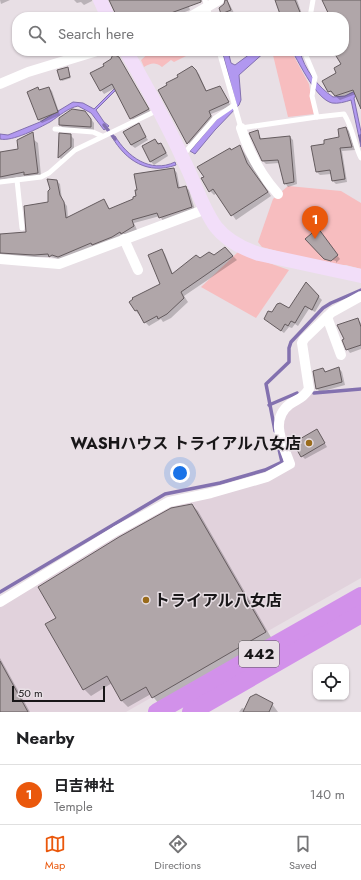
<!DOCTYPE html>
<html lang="en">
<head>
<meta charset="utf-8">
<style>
  :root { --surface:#fff; --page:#f2f2f2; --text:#202124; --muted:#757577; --line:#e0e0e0; --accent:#ea580c }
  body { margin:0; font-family:Jost,"Noto Sans JP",sans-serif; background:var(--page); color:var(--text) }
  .controls { position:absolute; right:12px; bottom:12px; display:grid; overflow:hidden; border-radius:8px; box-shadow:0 1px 3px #0004 }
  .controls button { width:36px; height:36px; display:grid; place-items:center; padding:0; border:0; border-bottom:1px solid var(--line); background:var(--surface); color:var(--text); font:20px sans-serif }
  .scale { position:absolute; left:12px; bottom:10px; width:93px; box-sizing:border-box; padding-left:4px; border:2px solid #181618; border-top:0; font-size:11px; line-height:14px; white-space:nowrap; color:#181618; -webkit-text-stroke:3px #e8dfe5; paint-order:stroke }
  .you { position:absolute; left:180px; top:473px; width:14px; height:14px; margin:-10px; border:3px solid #fff; border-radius:50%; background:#1a73e8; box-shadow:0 0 0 6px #1a73e833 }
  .badge { display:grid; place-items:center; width:26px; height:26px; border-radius:50%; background:var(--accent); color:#fff; font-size:13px; font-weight:700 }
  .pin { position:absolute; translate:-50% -33px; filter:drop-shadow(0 1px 2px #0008) }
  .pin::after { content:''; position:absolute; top:21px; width:14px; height:12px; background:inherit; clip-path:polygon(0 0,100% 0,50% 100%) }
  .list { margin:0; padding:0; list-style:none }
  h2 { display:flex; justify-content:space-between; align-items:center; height:52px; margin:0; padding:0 16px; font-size:17px }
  h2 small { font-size:13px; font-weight:400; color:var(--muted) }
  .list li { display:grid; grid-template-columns:26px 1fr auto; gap:12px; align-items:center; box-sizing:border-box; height:60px; padding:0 16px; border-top:1px solid var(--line) }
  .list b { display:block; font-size:15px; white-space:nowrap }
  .list p { margin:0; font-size:13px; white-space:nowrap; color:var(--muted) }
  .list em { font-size:13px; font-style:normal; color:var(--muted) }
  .icon { flex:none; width:22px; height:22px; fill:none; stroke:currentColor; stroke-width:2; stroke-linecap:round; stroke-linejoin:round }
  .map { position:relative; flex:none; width:361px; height:712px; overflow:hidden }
  .search { position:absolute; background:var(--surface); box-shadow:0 1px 3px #0004; left:12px; right:12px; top:12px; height:44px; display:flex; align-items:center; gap:10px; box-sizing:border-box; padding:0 14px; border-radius:16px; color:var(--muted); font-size:15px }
  .sheet { height:112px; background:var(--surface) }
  nav { display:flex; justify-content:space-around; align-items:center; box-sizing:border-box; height:56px; border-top:1px solid var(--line); background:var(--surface); font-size:11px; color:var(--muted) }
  nav a { display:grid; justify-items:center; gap:2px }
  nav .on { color:var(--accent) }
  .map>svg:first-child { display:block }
  .built { fill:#e1d2dc }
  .green { fill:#f7bdbf }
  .water { fill:#b198f0; stroke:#8371af }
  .shadow { fill:#0003 }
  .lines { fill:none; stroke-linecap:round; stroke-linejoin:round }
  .stream { stroke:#8371af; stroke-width:3.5 }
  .building { fill:#b0a6a9; stroke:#655c5f }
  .lane { stroke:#fff; stroke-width:5 }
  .street { stroke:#fff; stroke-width:10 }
  .secondary { stroke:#f2def9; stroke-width:14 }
  .highway { stroke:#d291ea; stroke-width:18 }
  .poi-dot { fill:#996b1b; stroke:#e8dfe5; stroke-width:1.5 }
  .labels { text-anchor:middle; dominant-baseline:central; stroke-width:3; stroke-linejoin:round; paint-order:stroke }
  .shield { fill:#e8dfe5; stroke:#565256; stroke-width:1 }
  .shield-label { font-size:15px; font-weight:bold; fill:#181618 }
  .poi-label { font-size:16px; font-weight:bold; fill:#181618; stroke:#e8dfe5; text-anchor:end }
</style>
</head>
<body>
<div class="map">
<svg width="361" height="712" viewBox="0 0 361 712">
  <rect width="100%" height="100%" fill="#e8dfe5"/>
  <path class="built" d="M361,391V578L126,712H0V606L161,507L292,467L280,415L307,392Z"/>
  <g class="green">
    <path d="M151,51H191L192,53L174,62L171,60L162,67C155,62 151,63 144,67L141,60Z"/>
    <path d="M272,51H291L309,84L314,114L288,117Z"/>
    <path d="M288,186L341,191L361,203V269L346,265H328L262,247L258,242L273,199Z"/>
    <path d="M238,252L289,270L256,318L201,287Z"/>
  </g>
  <g class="water">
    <path d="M222,51H228L231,63L235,65L254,51H266L239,75L241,100L239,105L215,130L195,154L190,151L217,119L236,104Z"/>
    <path d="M292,51H300C304,69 318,87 333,97L345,96L361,88L354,98L361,132V147L351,100C345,102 338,104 332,103C316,99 300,64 292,51Z"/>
    <path d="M128,75L129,77L96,110L104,122L109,126L104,130L91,113L78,106C68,108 59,116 50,122C39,128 12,142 0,139V134L8,135L40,122L73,102L83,103L94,109Z"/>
    <path d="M115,136C127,156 150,174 175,162L176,165C148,175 126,161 112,137Z"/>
  </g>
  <g class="shadow">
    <path d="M0,0H10L1,4Z"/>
    <path d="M74,0H92V1L84,5L81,2L77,3Z"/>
    <path d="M130,0H191L188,4L190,10L172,17H119Z"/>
    <path d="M283,0H297L303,17H265L281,13Z"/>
    <path d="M323,0H361V108L356,94L340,100L329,91L342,65L334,51H344V17H329L331,16Z"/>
    <path d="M228,2L230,5L236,17H223L220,8Z"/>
    <path d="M118,58L151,112L134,122L115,88L104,94L101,90L106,66Z"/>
    <path d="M68,68L71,78L62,81L60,79Z"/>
    <path d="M192,68L199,74L207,92L219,87L231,106L211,114L214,120L191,147L159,90Z"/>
    <path d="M49,88L52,91L60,115L42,123L39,120L28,93L38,89L40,90Z"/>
    <path d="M88,115L94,123V130L63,128L60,125Z"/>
    <path d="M139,125L148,140L135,148L131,145Z"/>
    <path d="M346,128L349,131L355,150L342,151L347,182L336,184L333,181L331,174L320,175L317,172L312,147L326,144L340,138Z"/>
    <path d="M257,131L262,140L290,137L293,140L297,184L288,187L285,183L279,163L266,164L263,161Z"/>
    <path d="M60,134L70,135L74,139V151L62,160L59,157Z"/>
    <path d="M361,134V144L358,135Z"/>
    <path d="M34,140L38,143L41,176L28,178L26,176L0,180V153L19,150V142Z"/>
    <path d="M155,140L164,147L168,156L154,165L150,161Z"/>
    <path d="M240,146L271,196L236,220L217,193L214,195L210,191L232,151Z"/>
    <path d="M174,169L177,173L180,189L185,187L189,190L195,210L163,221L160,216L134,223L137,230L62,260L51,257H0V235L28,233L49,203L57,181L60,184L62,200L67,206L68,218L104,200L110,210L135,199Z"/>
    <path d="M321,233L340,259L336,263V261L325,258Z"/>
    <path d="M225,248L237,260L184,296L188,302L171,318L163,322L161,319L149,326L145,322L135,310L162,284V250L165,254L173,274L200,259L214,257Z"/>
    <path d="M306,284L322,300L315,312L309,309L298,326L295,324L292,328L289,327L284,333L265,319L272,314L289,310Z"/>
    <path d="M358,320L361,323V349L350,353L347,349Z"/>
    <path d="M339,368L342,372L345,385L320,392L317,389L314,371L323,369L326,372Z"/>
    <path d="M317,430L327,447L305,459L302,456Z"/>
    <path d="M192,505L198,511L272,639L159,704L151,694L128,707L122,701L112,683L91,696L84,689L47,624L57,618Z"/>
    <path d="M0,658L30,712H0Z"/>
    <path d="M272,704L278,712H239L242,708L245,709Z"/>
  </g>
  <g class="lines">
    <g class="stream">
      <path d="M104,125L115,139"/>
      <path d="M314,393L361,389"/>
      <path d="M269,405L297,393"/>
      <path d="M275,431L266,384L289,362V348L291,342L323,308L331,303L361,290"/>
      <path d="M0,592L165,494L220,483L265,470L282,462L278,445"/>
    </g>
  </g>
  <g class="building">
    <path d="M109,0H201V2L160,17H117Z"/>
    <path d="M225,0H227L231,10L221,14L219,8L224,4Z"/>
    <path d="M275,0H295L302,17H281Z"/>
    <path d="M322,0H361V109L353,90L335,96L331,91L328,92L322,81L336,73L334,68L341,64L333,51H344V17H330Z"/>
    <path d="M113,54L119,57L149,109L130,119L112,84L100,91L90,73L104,66L103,64L111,59Z"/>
    <path d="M192,66L196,70L206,91L220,86L229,102L209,111L211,116L187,144L158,90L167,85L166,83L178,77L177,75Z"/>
    <path d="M68,67L70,77L60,80L57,70Z"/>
    <path d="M38,87L39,90L49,87L58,112L38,120L27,92Z"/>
    <path d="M72,109L85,111L91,119V127L59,125V118Z"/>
    <path d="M139,123L146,137L131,145L123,132Z"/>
    <path d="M346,127L352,147L340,148L345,179L332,181L330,170L316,172L311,146L324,144V140L339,137L338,129Z"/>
    <path d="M258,130L260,139L290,136L294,182L284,184L278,160L262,161L249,133Z"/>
    <path d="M33,132L38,173L24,175V172L0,177V152L18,149L17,140Z"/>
    <path d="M59,133L71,134V147L58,158Z"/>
    <path d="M155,139L158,144L161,143L166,153L150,162L142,146Z"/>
    <path d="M240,145L247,163L268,192L231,216L213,189L209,192L201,178L204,177L197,167L230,148L231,150Z"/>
    <path d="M174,168L178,188L186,186L192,207L159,218L157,213L132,220L134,226L121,234L120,232L112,237L92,245L91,243L58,257L52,255L49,257L48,254L34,255L0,253V234L26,232L24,206L48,202V191L50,189L47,179L57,180L60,195L64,202L66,218L104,199L109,209L133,199V197L136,196L135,190H137L134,174Z"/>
    <path d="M318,228L338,255L331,261L324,259L305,239Z"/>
    <path d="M225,247L233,256L181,292L184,298L167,314L158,319L157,316L144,323L137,310L135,311L129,302L133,299L132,298L160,284L148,255L162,249L172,274L196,255L200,258L209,252L214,255Z"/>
    <path d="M306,282L319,296L312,310L305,306L295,323L291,321L288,326L285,324L281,331L264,319L268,311L272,312L277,304L280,303L289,308Z"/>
    <path d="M358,318L361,327V345L346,350L342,340L344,339L337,325Z"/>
    <path d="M339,367L342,382L316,389L313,371L323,368L325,372Z"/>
    <path d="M317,429L325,443L301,457L293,443Z"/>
    <path d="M192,504L266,632L152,698L146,687L121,701L107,676L83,690L45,624L56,618L38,587L119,537L171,508Z"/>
    <path d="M0,661L28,712H0Z"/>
    <path d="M256,694L273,703L269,712H243L250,697Z"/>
  </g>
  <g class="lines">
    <g class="lane">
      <path d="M205,0L210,17"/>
      <path d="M310,17L313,0"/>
      <path d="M219,51L241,128L317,117"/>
      <path d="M304,51L315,77L312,96L317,117L344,114C353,128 354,144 361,158"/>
      <path d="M55,129L93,132L102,136"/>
      <path d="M183,155L215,118L234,105"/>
      <path d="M17,180L22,228"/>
      <path d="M0,182L41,177L49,173L75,150L158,110"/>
    </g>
    <g class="street">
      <path d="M190,17L219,0"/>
      <path d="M0,84L28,72L97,51"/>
      <path d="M241,128C249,153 260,174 278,194"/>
      <path d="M124,239L138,270"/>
      <path d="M0,259L59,264L206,209"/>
      <path d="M327,317L341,355"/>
      <path d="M0,602L116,531L169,502L211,493L267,477L290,464C283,444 269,420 290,404C299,398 302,399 309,389L302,343L304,339L332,312L361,296"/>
    </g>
    <g class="secondary">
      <path d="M100,0L108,17"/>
      <path d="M126,51C147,87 167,124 184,161C195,183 202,208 216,227C226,240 244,249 259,254L361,276"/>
    </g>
    <g class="highway">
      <path d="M157,712L361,596"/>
      <path d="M191,712L361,614"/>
    </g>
  </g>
  <g class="poi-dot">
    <circle cx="309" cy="443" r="4"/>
    <circle cx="146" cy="600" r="4"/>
  </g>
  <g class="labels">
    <rect class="shield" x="239" y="641" width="40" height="26" rx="3"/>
    <g class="shield-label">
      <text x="259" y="654">442</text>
    </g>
    <g class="poi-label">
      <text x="301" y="443">WASHハウス トライアル八女店</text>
      <text x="154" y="600" text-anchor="start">トライアル八女店</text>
    </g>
  </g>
</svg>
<div class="controls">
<button><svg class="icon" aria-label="locate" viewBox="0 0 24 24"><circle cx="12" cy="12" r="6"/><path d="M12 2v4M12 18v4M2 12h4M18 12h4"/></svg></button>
</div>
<div class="scale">50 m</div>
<div class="you"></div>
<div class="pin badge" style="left:315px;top:239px">1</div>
<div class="search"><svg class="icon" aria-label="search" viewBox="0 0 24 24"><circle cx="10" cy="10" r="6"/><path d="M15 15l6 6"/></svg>Search here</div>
</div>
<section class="sheet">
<h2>Nearby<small></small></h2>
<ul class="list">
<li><span class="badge">1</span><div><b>日吉神社</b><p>Temple</p></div><em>140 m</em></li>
</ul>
</section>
<nav>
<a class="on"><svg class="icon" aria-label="map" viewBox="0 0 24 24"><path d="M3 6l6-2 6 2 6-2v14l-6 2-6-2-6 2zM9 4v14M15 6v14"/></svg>Map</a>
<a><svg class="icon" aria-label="directions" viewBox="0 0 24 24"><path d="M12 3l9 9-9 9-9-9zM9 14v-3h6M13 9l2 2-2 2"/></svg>Directions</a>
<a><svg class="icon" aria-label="saved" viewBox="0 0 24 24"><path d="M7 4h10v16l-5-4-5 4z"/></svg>Saved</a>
</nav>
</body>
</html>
